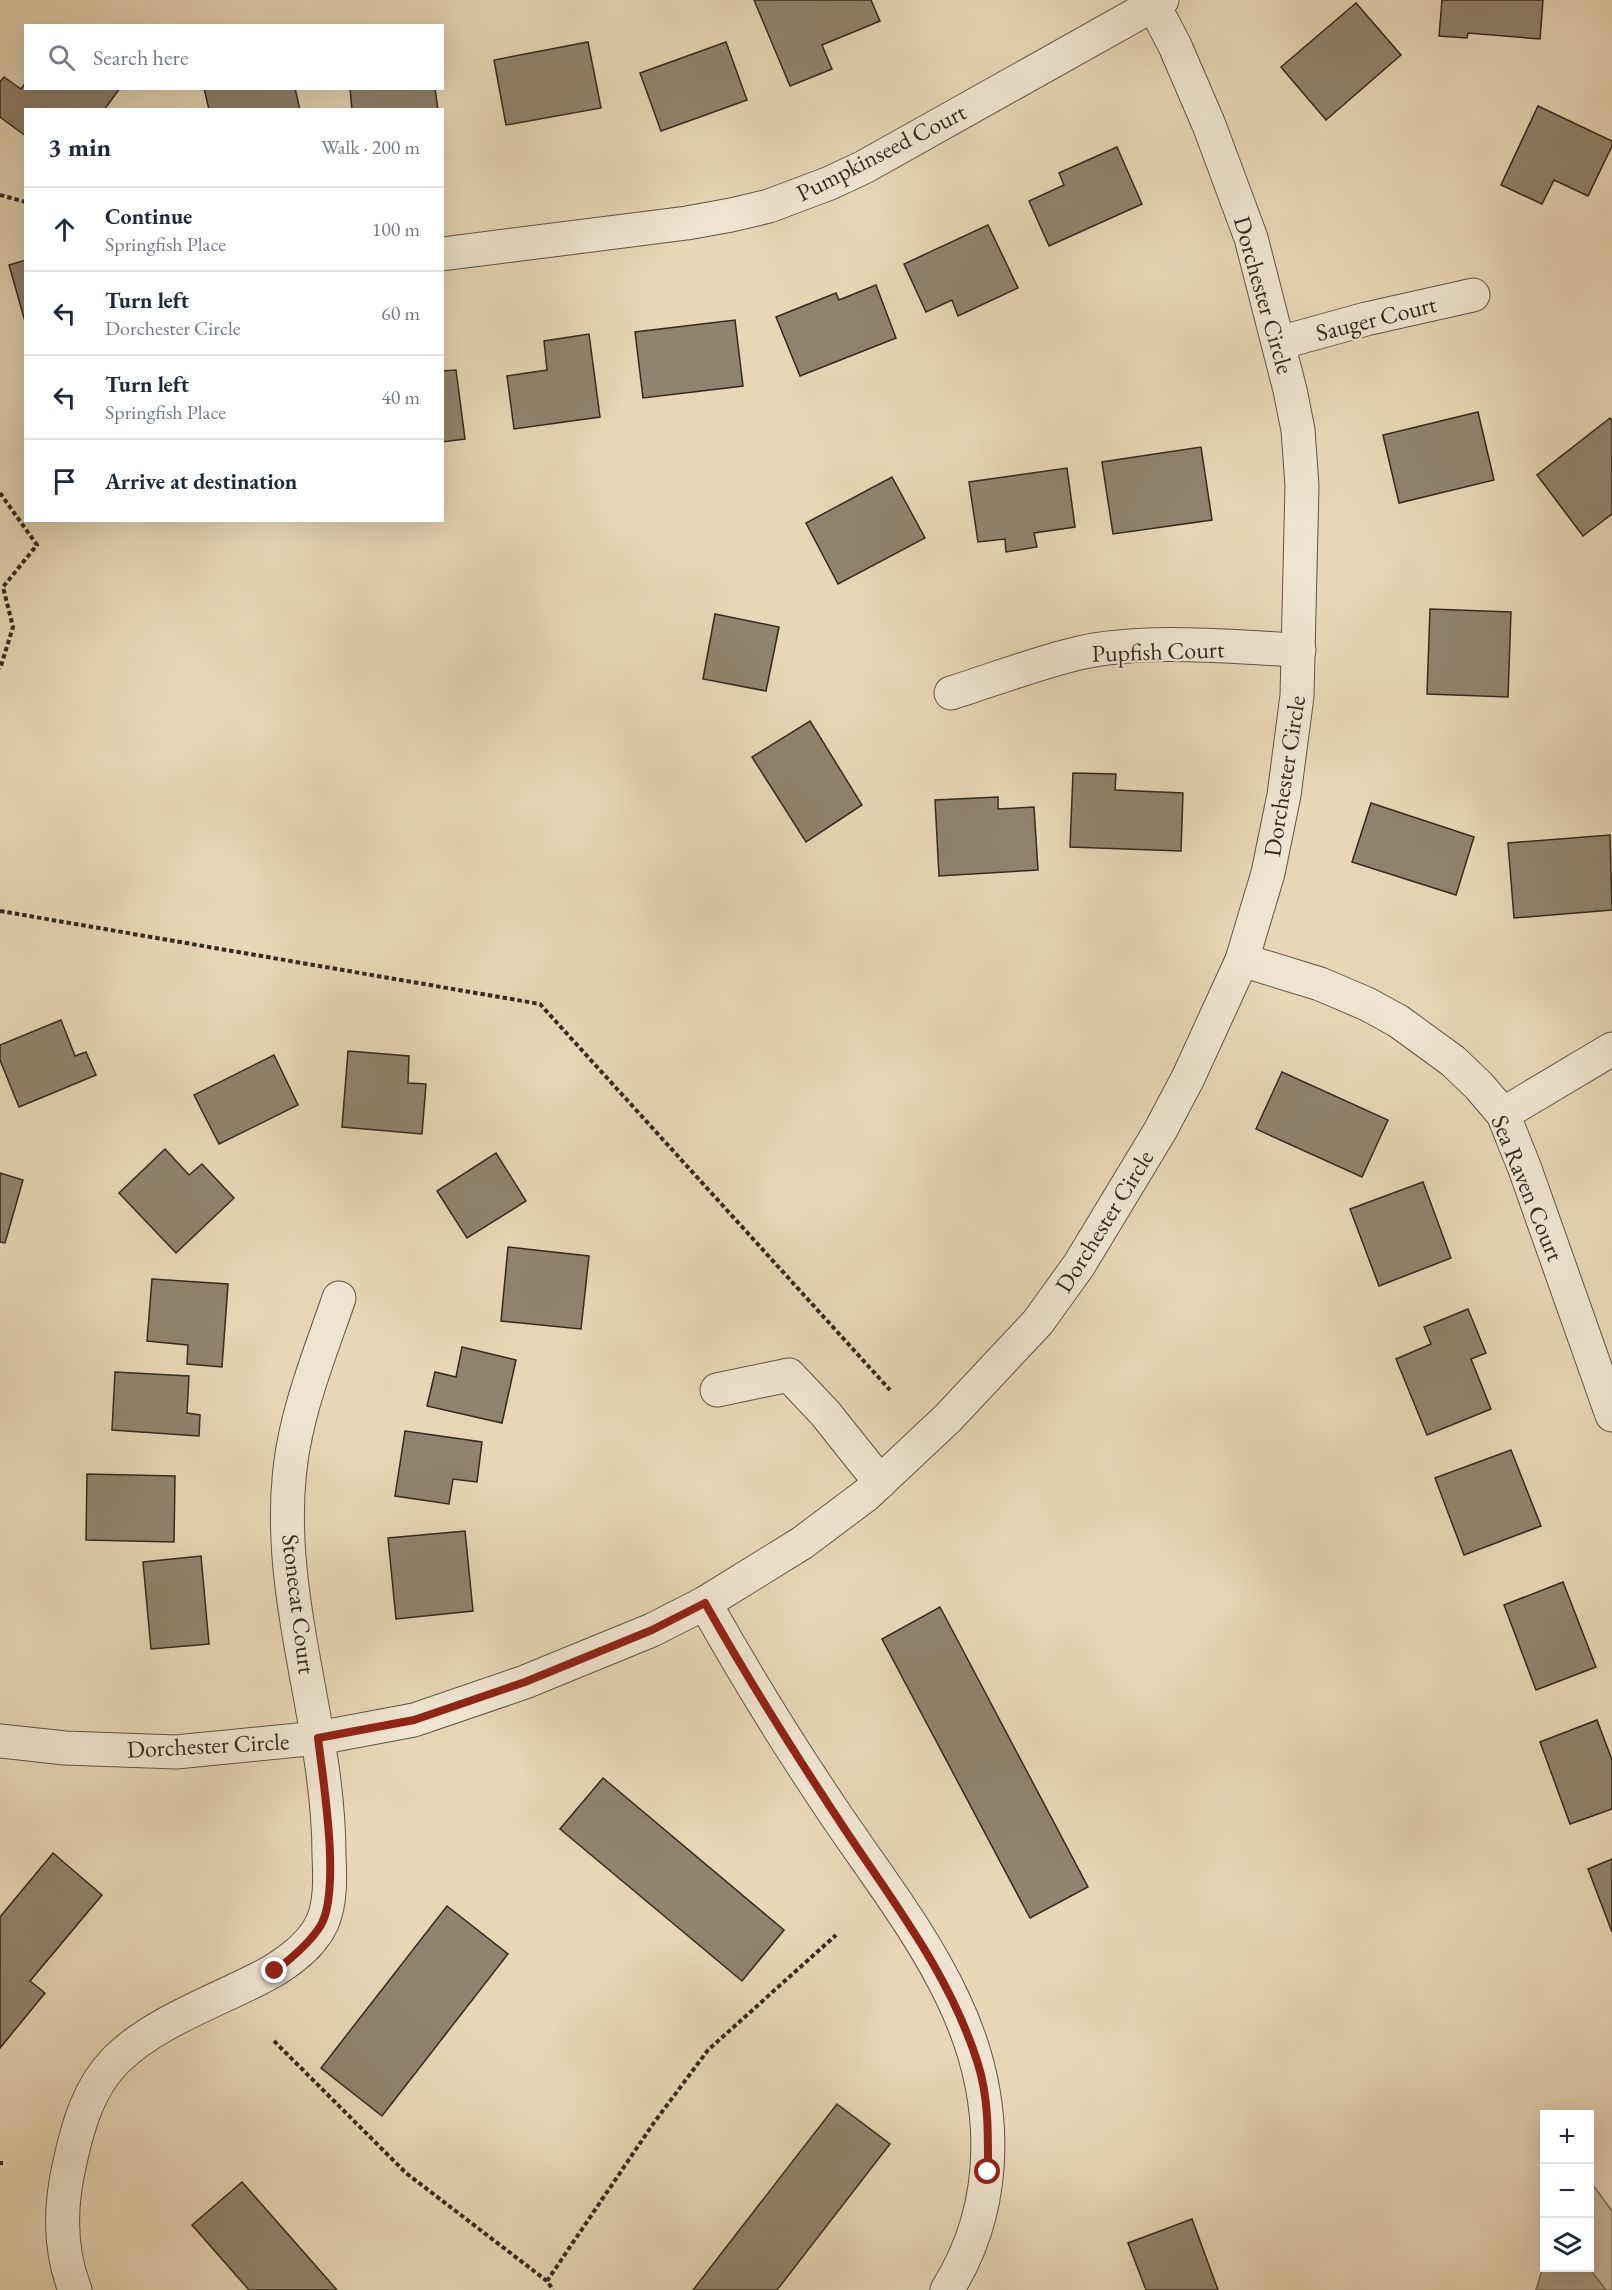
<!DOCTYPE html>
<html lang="en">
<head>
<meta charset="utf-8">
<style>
  :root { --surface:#fff; --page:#f6f6f7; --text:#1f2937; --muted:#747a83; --line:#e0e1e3 }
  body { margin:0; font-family:"EB Garamond",serif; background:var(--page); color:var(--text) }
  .controls { position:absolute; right:18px; bottom:18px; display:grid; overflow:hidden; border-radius:0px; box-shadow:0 6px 24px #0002 }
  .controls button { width:54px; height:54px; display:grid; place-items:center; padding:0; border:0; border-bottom:2px solid var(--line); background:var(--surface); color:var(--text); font:30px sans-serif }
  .stop { position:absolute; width:18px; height:18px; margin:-14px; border:4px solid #8f2418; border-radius:50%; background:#fff }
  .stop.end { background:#8f2418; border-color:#fff; box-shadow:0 2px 6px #0008 }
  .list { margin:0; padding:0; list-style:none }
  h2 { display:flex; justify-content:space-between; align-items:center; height:78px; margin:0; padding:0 24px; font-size:26px }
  h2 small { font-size:20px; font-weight:400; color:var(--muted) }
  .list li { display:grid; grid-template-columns:39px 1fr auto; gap:18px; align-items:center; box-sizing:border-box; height:84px; padding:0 24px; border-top:2px solid var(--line) }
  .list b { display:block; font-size:22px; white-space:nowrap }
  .list p { margin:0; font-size:20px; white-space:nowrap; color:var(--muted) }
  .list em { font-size:20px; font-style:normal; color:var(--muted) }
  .icon { flex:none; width:33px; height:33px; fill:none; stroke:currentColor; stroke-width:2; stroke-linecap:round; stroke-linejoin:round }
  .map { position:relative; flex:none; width:1612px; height:2290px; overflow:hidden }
  .search { position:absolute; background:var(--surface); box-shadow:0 6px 24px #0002; left:24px; top:24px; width:420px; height:66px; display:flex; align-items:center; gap:15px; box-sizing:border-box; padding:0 21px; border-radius:0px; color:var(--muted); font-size:22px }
  .panel { position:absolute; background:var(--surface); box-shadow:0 6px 24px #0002; left:24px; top:108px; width:420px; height:414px; border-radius:0px }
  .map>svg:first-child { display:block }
  .green { fill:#cab99c; stroke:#80715e; stroke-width:1.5 }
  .water { fill:#ab9b83; stroke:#7c6d5b; stroke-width:1.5 }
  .building { fill:#92836e; stroke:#352920; stroke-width:1.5 }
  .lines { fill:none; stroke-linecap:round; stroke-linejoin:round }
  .minor-casing { stroke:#625446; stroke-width:35 }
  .path { stroke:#352920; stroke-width:4; stroke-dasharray:4.5 3; stroke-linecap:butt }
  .minor { stroke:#f0e4d0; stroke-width:33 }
  .route { stroke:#8f2418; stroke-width:8 }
  .labels { text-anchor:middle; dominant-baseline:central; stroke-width:4.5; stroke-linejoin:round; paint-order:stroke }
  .street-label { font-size:24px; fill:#352920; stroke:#f0e4d0 }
</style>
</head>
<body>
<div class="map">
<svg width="1612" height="2290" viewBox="0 0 1612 2290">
  <rect width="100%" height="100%" fill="#e8d6b6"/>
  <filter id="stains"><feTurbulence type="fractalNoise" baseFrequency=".00333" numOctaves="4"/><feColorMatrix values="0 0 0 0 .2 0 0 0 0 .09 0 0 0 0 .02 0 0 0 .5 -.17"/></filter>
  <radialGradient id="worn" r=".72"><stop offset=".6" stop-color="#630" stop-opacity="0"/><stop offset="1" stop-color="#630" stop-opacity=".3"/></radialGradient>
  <path class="green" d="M1590,2181L1612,2211V2290H1536L1544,2268H1590Z"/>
  <path class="water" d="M1544,2263V2268H1589L1606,2290H1536Z"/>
  <g class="building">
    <path d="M754,0H871L880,21L822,45L832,69L790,86Z"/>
    <path d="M1442,0H1543L1540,39L1468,33L1467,38L1439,36Z"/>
    <path d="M1356,3L1401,55L1326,120L1281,67Z"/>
    <path d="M588,42L601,108L506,125L494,60Z"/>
    <path d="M726,42L747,100L661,131L640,73Z"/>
    <path d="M4,77L21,89L26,82V88H120L104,110H26V136L0,117V82Z"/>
    <path d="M204,88H295L300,110H209Z"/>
    <path d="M350,88H435L438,110H352Z"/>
    <path d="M1538,106L1612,141V146L1588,196L1554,180L1542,204L1501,185Z"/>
    <path d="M1117,147L1142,204L1049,246L1029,201L1064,185L1059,173Z"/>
    <path d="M988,225L1018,288L958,316L952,300L926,312L904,264Z"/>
    <path d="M26,260V325L9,265Z"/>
    <path d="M876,285L896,338L800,376L776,317L836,293L839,300Z"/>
    <path d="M735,320L743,386L643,398L635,332Z"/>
    <path d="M589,334L600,417L514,429L507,376L547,370L544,341Z"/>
    <path d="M456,370L465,439L442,442V371Z"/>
    <path d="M1478,412L1494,480L1399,503L1383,435Z"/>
    <path d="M1610,418L1612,421V514L1583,536L1537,475Z"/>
    <path d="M1201,447L1212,520L1113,534L1102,462Z"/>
    <path d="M1067,468L1075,527L1034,533L1037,547L1006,552L1005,539L978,542L969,482Z"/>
    <path d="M892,477L925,538L838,584L806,523Z"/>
    <path d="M1430,609L1511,612L1508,697L1427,694Z"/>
    <path d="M715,614L779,627L766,691L703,679Z"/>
    <path d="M810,721L862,805L806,842L752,757Z"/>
    <path d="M1073,773L1116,774L1115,790L1183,793L1181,851L1070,847Z"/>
    <path d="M998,797V809L1034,807L1038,870L939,876L935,800Z"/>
    <path d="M1371,803L1474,837L1456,895L1352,862Z"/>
    <path d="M1610,835L1612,910L1514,918L1508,843Z"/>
    <path d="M61,1020L75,1056L86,1052L96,1075L19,1107L0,1060V1045Z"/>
    <path d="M348,1051L409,1056L408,1083L426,1084L422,1134L342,1127Z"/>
    <path d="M274,1055L298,1105L219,1144L194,1095Z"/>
    <path d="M1282,1072L1388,1120L1362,1177L1256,1129Z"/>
    <path d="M165,1149L189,1175L202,1164L234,1198L176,1253L119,1193Z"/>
    <path d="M496,1153L526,1201L467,1238L437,1191Z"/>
    <path d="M0,1173L23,1180L5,1243L0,1242Z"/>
    <path d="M1423,1182L1451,1258L1379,1286L1350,1209Z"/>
    <path d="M508,1247L589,1256L581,1329L501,1321Z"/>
    <path d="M152,1279L228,1284L222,1367L187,1364L188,1345L147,1341Z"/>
    <path d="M1468,1309L1486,1353L1471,1359L1491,1409L1427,1435L1396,1359L1431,1344L1424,1327Z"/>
    <path d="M462,1347L516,1360L502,1423L427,1406L435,1372L456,1377Z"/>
    <path d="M115,1372L189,1376L187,1413L200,1415L199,1436L112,1430Z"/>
    <path d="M405,1431L482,1442L477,1482L453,1479L449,1504L395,1496Z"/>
    <path d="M1511,1450L1541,1526L1464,1555L1435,1478Z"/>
    <path d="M87,1474L175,1476L174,1542L86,1540Z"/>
    <path d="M465,1531L473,1611L396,1619L388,1538Z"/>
    <path d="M201,1556L209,1644L151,1649L143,1562Z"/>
    <path d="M1563,1582L1596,1667L1536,1690L1504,1605Z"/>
    <path d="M940,1607L1088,1887L1030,1918L882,1639Z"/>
    <path d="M1597,1720L1612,1760V1809L1570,1824L1540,1742Z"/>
    <path d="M603,1778L784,1930L742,1981L560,1829Z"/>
    <path d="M53,1853L102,1895L30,1981L45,1993L0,2048V1917Z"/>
    <path d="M1612,1859V1932L1588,1869Z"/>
    <path d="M447,1906L508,1954L382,2116L321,2068Z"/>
    <path d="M837,2104L890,2144L777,2290H693Z"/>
    <path d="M242,2182L337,2290H249L192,2225Z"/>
    <path d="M1192,2219L1218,2290H1146L1128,2243Z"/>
  </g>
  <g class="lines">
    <g class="minor-casing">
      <g id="minor">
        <path d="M442,254L687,223L731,215L769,206L830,183L864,167L1162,0"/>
        <path d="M1279,343L1366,319L1473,295"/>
        <path d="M951,693C992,680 1037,663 1079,653C1148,638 1228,647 1299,650"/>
        <path d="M1242,960L1320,984L1367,1004L1398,1021L1453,1061L1479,1086L1503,1114L1525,1169L1612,1415"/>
        <path d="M1503,1114L1612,1049"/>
        <path d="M717,1390L789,1375L825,1413L880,1482"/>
        <path d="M705,1603C744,1673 786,1741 831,1808C873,1871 921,1931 953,1999C998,2093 1003,2201 947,2290"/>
        <path d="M0,1741L65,1748L176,1752L318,1738L414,1720L525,1682L652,1630L705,1603L802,1543L866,1495L948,1418L1038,1322L1079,1265L1160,1131L1188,1078L1242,960L1268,873L1284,795L1297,696L1302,486L1298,430L1290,390L1251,238L1209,125L1175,46L1151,0"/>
        <path d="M75,2290C59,2249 60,2204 70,2162C78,2125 89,2087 116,2060C151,2025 210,2003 254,1981C279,1969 310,1949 322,1923C331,1903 330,1877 329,1855C329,1755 297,1657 289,1557C286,1517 287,1472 296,1433C306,1387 324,1342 339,1298"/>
      </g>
    </g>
    <g class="path">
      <path d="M0,195L26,202"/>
      <path d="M0,493L37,545L3,587L13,627L0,669"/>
      <path d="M0,911L540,1004L890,1390"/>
      <path d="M274,2041L406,2173L547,2281L553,2290"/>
      <path d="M0,2163H3"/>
      <path d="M547,2281L653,2124L708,2050L836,1935"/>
    </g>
    <use href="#minor" class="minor"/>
  </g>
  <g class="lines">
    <path class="route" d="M275,1971C292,1958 310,1943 321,1925C341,1889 323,1780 318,1738L414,1720L525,1682L652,1630L705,1603C749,1681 797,1757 846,1831C896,1906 951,1977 978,2064C989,2099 988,2136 988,2172"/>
  </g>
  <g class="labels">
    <g class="street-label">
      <text transform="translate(881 152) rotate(-27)">Pumpkinseed Court</text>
      <text transform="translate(1264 295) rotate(74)">Dorchester Circle</text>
      <text transform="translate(1376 318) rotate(-14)">Sauger Court</text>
      <text transform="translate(1158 651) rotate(-2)">Pupfish Court</text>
      <text transform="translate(1284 776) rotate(-81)">Dorchester Circle</text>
      <text transform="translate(1528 1188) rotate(68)">Sea Raven Court</text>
      <text transform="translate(1104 1221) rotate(-58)">Dorchester Circle</text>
      <text transform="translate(299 1604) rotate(83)">Stonecat Court</text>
      <text transform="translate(208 1745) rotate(-3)">Dorchester Circle</text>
    </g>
  </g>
  <rect width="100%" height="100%" filter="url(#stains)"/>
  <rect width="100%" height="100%" fill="url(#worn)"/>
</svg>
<div class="controls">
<button>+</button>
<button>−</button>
<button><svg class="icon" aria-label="layers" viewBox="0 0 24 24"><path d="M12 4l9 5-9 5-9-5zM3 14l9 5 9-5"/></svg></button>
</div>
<div class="stop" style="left:988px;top:2172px"></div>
<div class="stop end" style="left:275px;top:1971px"></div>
<div class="search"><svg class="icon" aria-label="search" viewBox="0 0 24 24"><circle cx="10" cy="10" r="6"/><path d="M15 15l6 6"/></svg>Search here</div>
<section class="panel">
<h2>3 min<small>Walk · 200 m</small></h2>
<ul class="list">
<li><svg class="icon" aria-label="ahead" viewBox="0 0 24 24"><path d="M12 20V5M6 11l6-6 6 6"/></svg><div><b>Continue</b><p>Springfish Place</p></div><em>100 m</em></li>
<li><svg class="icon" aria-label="left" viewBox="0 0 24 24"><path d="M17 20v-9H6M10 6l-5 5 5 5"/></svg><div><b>Turn left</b><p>Dorchester Circle</p></div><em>60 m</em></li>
<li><svg class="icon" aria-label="left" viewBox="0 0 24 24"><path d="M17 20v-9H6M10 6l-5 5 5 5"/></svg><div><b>Turn left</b><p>Springfish Place</p></div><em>40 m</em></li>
<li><svg class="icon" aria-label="arrive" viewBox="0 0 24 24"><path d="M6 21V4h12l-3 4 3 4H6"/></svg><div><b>Arrive at destination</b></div></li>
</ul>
</section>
</div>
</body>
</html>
